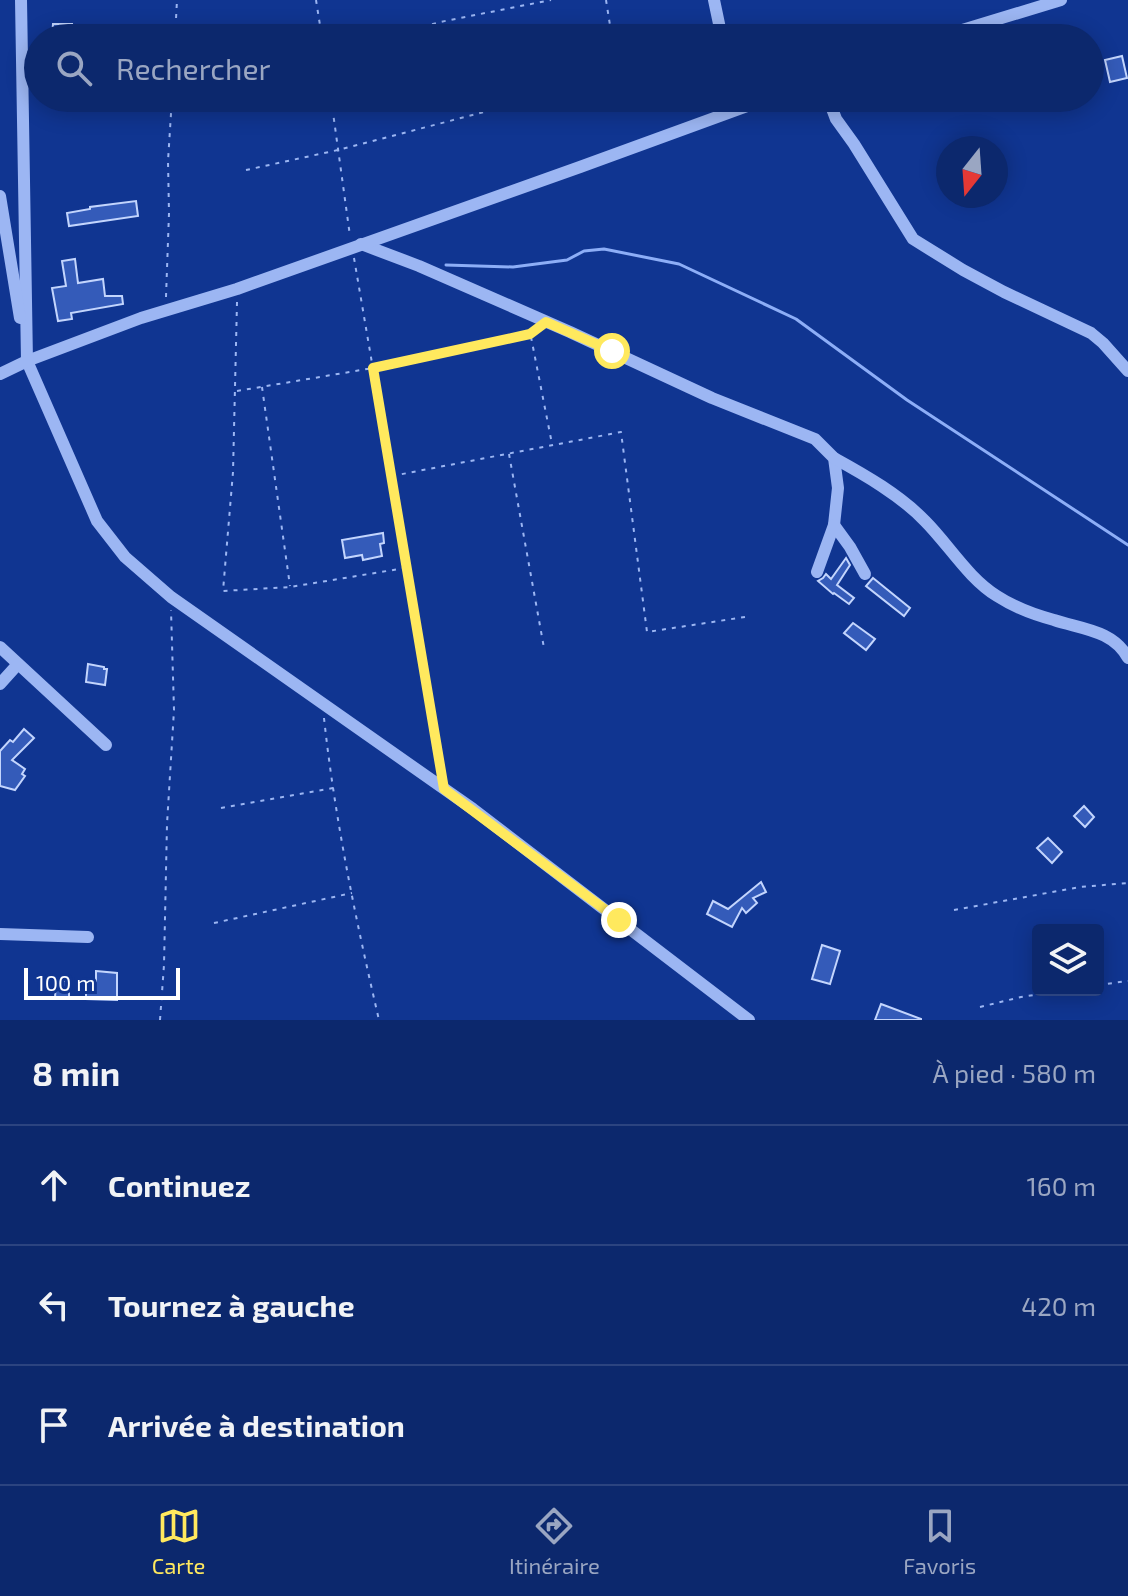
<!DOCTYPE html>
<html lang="fr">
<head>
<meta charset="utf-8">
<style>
  :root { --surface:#0c286d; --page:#153072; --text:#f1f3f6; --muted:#9aa6c2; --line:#2c4480; --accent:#ffe95e }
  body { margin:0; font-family:"Exo 2",sans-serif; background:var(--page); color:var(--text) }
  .controls { position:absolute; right:24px; bottom:24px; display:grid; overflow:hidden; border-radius:8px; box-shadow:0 4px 20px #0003 }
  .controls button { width:72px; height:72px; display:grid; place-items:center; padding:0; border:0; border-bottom:2px solid var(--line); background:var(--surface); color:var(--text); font:40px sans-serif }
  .compass { position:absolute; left:936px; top:136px; width:72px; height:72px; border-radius:50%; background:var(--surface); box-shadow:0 4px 20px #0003; rotate:197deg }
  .scale { position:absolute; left:24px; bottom:20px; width:156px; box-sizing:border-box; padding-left:8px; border:4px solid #fff; border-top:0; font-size:22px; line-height:28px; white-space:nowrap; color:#fff; -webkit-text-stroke:6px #103591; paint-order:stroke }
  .stop { position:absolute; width:24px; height:24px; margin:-18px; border:6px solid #ffe95e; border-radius:50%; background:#fff }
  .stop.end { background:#ffe95e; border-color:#fff; box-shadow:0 2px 8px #0008 }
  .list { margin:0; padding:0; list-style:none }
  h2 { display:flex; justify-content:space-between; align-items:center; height:104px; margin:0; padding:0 32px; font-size:34px }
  h2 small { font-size:26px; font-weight:400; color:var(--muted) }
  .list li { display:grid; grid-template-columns:52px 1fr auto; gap:24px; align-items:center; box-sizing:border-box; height:120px; padding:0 32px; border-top:2px solid var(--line) }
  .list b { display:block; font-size:30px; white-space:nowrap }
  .list em { font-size:26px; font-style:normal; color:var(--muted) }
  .icon { flex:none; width:44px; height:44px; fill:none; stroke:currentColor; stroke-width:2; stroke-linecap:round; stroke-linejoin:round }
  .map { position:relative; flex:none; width:1128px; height:1020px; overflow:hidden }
  .search { position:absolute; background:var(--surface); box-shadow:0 4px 20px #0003; left:24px; right:24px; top:24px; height:88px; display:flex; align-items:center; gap:20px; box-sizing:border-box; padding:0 28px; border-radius:44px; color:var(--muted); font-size:30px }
  .sheet { height:464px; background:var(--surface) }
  nav { display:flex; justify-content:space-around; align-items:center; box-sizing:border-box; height:112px; border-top:2px solid var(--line); background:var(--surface); font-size:22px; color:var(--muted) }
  nav a { display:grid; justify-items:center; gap:4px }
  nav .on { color:var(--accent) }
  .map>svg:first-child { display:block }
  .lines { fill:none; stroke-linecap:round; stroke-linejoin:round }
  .stream { stroke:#8daef7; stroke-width:3 }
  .building { fill:#345bb9; stroke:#c3d5fd; stroke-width:2 }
  .path { stroke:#9cb6f3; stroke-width:2; stroke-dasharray:4 6; stroke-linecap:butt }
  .minor { stroke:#9cb6f3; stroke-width:12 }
  .route { stroke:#ffe95e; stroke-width:10 }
</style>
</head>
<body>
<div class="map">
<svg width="1128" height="1020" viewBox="0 0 1128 1020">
  <rect width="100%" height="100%" fill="#103591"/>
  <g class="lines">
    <path class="stream" d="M446,265L513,267L567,260L584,251L604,249L679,264L796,319L907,400L1128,545"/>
  </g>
  <g class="building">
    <path d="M53,24H72L71,38H52Z"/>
    <path d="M1122,56L1127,78L1110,82L1105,60Z"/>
    <path d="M136,201L138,216L69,226L67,213L90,209V207Z"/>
    <path d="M75,259L78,283L103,279L105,296H122L123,304L71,313L72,319L58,321L52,288L66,286L62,261Z"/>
    <path d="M383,533L384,543L380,544L382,556L363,560L362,555L345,558L342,540Z"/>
    <path d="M846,558L850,565L837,585L854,598L849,604L834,593L833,594L818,581L823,578L826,574L831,579Z"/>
    <path d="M873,578L910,608L904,616L866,586Z"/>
    <path d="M853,623L875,639L866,650L844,633Z"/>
    <path d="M88,664L104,667V669H107L105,685L86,682Z"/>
    <path d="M24,729L34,738L12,760L25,769L22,774L25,776L15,790L0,786V751L10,740L13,742Z"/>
    <path d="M1084,806L1094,817L1085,827L1074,816Z"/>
    <path d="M1048,838L1062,852L1052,863L1037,848Z"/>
    <path d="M761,882L766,892L753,898L757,903L746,913L742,908L732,927L707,914L713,901L728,909Z"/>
    <path d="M822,945L840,951L830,984L812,979Z"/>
    <path d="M96,971L117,973V1000L86,999V981H96Z"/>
    <path d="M56,981H69V998H55Z"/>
    <path d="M881,1004L921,1019V1020H875Z"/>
  </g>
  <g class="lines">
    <g class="path">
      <path d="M316,0L322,38"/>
      <path d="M606,0L612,38"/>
      <path d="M175,38L177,0"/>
      <path d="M384,38L440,22L551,0"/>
      <path d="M331,98L350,236"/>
      <path d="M246,170L338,150L538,98"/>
      <path d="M354,258L442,772"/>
      <path d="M166,297L169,213L168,161L172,98"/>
      <path d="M237,302L233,472L223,591L290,587L405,568"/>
      <path d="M531,337L552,444"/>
      <path d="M262,387L290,586"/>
      <path d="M237,391L373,368L530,334L536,330"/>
      <path d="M509,454L544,648"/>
      <path d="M392,476L621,432L647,632L745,617"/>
      <path d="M324,718C335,820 356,921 379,1020"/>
      <path d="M221,808L333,788"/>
      <path d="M954,910L1080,887L1128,883"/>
      <path d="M214,923L352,893"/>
      <path d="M1098,985L1128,981"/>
      <path d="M980,1007L1021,997L1065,990"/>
      <path d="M160,1020L164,965L167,824L174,710L171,610"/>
    </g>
    <g class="minor">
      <path d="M21,0L27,361L97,521L125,557L171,597L473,809L749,1020"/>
      <path d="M714,0L722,38"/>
      <path d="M936,38L1061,0"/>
      <path d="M828,98L836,119L854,144L913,239L963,270L1004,292L1091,333L1103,343L1128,371"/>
      <path d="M0,196L20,318"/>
      <path d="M361,244L419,266L570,332L712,398L815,439L834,458L838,488L834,525L817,572"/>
      <path d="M0,374L27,361L141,318L237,289L580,167L769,98"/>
      <path d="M834,458C865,475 900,495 925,521C949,545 968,578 997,596C1014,607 1035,615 1054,620C1081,629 1113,630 1128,658"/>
      <path d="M834,525L850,547L865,574"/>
      <path d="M0,647L106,745"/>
      <path d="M0,684L18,664"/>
      <path d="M0,934L88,937"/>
    </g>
  </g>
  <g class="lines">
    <path class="route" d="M612,351L546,322L530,334L373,368L444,789L619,920"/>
  </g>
</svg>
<div class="controls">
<button><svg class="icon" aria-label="layers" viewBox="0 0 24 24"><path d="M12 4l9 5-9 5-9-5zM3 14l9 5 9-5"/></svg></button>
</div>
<svg class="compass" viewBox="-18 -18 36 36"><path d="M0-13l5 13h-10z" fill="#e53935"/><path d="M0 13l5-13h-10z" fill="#9aa6c2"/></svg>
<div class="scale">100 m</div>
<div class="stop" style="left:612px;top:351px"></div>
<div class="stop end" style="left:619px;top:920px"></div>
<div class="search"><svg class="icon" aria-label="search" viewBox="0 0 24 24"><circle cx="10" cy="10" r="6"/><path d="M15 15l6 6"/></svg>Rechercher</div>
</div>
<section class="sheet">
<h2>8 min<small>À pied · 580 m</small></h2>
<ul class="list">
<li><svg class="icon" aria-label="ahead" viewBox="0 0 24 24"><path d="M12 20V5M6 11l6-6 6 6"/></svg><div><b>Continuez</b></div><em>160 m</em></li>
<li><svg class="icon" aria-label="left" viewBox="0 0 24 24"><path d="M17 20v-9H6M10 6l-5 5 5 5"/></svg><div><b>Tournez à gauche</b></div><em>420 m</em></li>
<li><svg class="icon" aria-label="arrive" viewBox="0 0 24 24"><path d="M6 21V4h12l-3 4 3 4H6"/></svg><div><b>Arrivée à destination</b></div></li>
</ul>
</section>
<nav>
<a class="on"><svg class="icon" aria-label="map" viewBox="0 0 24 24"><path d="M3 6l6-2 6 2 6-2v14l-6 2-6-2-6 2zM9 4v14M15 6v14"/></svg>Carte</a>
<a><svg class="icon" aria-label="directions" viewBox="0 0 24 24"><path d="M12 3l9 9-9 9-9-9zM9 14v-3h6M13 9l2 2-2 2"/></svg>Itinéraire</a>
<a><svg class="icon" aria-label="saved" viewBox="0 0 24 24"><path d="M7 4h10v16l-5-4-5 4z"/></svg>Favoris</a>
</nav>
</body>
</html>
